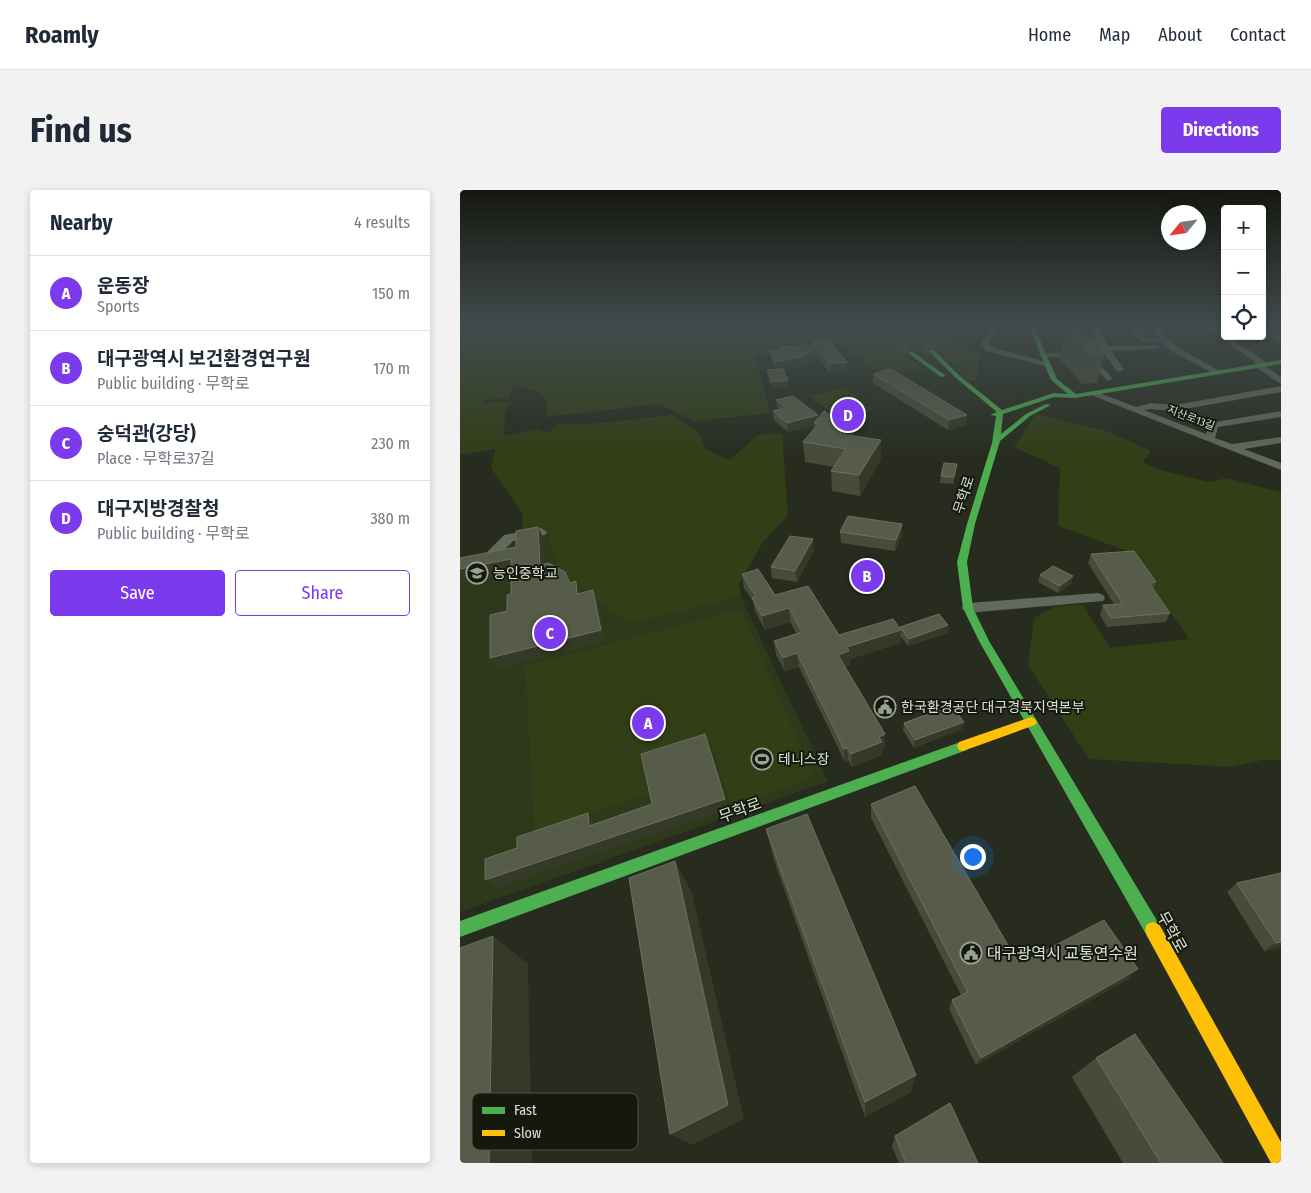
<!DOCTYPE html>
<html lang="en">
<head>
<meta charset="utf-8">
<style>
  :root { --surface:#fff; --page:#f2f2f3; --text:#1f2937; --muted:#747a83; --line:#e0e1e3; --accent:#7c3aed }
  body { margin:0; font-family:"Fira Sans Condensed","Noto Sans KR",sans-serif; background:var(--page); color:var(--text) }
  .controls { position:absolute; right:15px; top:15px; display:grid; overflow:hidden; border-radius:5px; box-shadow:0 2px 8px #0003 }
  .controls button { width:45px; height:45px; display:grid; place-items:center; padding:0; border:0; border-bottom:1px solid var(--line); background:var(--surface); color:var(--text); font:25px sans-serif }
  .compass { position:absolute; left:701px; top:15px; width:45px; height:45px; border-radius:50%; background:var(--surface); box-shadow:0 2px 8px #0003; rotate:241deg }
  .you { position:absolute; left:512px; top:666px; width:18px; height:18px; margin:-12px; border:4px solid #fff; border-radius:50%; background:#1a73e8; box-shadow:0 0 0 8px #1a73e833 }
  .badge { display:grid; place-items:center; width:32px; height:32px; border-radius:50%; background:var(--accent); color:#fff; font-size:16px; font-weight:700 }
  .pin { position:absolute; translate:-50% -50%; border:2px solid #fff; box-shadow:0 1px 5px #0006 }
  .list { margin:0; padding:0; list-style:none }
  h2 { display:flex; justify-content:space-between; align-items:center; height:65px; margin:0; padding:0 20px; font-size:21px }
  h2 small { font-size:16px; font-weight:400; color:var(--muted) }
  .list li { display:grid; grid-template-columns:32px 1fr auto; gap:15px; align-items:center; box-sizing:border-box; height:75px; padding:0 20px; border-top:1px solid var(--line) }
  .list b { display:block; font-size:19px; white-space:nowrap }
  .list p { margin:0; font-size:16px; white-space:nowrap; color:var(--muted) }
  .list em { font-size:16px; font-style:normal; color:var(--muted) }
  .actions { display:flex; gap:10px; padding:15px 20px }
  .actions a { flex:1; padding:11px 0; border:1px solid var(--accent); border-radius:5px; text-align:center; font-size:18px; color:var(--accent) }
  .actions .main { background:var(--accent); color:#fff }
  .icon { flex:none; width:28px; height:28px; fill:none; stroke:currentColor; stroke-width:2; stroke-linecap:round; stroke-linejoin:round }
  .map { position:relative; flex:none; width:821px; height:973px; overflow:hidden; border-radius:5px }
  header { display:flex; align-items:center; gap:30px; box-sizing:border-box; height:70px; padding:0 25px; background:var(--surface); border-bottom:1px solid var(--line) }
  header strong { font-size:24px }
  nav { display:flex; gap:28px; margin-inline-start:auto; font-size:18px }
  .intro { display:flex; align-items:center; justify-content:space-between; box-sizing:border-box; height:120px; padding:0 30px }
  h1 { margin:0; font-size:35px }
  .button { padding:12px 22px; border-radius:5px; background:var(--accent); color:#fff; font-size:18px; font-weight:700 }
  main { display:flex; gap:30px; padding:0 30px }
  aside { flex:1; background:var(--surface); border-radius:5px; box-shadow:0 2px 8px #0003 }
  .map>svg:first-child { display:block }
  .built { fill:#2e391b }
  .green { fill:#313e16 }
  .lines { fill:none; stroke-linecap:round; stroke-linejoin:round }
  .secondary-tunnel { stroke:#424739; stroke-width:12; stroke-dasharray:12 5.5; stroke-linecap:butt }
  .street { fill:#63685d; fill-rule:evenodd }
  .fast { fill:#4caf50; fill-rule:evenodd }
  .slow { fill:#ffc107; fill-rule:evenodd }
  .wall { fill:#474c39 }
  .shaded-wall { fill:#343928 }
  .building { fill:#575c4a; stroke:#6c715f }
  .labels { text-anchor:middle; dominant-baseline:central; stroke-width:4; stroke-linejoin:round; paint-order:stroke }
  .far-street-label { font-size:11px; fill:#dbe2d2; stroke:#14180d }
  .street-label { font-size:14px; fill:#dbe2d2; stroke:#14180d }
  .poi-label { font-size:14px; fill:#dbe2d2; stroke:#14180d; text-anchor:start }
  .near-street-label { font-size:16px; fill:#dbe2d2; stroke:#14180d }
  .near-poi-label { font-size:16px; fill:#dbe2d2; stroke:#14180d; text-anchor:start }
  .key { fill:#14180d; stroke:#505548; stroke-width:1 }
  .key-label { font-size:14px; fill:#dbe2d2 }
</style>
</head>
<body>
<header>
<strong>Roamly</strong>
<nav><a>Home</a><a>Map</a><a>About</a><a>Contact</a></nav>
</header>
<div class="intro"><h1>Find us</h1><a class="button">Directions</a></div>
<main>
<aside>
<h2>Nearby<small>4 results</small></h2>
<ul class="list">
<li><span class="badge">A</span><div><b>운동장</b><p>Sports</p></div><em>150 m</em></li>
<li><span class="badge">B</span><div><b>대구광역시 보건환경연구원</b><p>Public building · 무학로</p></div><em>170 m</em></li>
<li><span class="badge">C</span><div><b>숭덕관(강당)</b><p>Place · 무학로37길</p></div><em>230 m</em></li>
<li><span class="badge">D</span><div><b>대구지방경찰청</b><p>Public building · 무학로</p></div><em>380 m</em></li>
</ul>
<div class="actions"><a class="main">Save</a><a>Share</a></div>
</aside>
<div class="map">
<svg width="821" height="973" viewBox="0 0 821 973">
  <rect width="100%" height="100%" fill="#272c1e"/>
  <path class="built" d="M88,342L95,372L173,433L281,407L368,591L0,722V378L56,349Z"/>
  <g class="green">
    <path d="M0,134H497L499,155L519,165L517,190H507L479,161L446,166L467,181H416L380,154L295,166L310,223L234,231L199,214L86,227L87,214L79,202L57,196L51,198L50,207L25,210L21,213L51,212L45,221L44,246L78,239L88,243L99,234L142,233L213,225L240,244L245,259L269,270L298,245L322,243L328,326L303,352L279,394L281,407L173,433C154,425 104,391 96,373C91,364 90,352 88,342L61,347L63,324L31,278L35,259L0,265Z"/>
    <path d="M386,198L413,220L384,228L374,220L369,221L350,206Z"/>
    <path d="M576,224L646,241L691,261L683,272L699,280L750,292L766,288L821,302V570H802L772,577L629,569L568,475L574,428L594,417L622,414L650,458L729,449L667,361L598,336L600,278L554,257Z"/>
    <path d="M281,419L354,587L272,616L251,552L183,574L189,604L75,643L65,476Z"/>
  </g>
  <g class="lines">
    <g class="secondary-tunnel">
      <path d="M408,134L451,163"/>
      <path d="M437,134L472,161"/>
    </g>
    <g class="street">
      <path d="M535,134H542L529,153L532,157L589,173V177L526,161L521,153Z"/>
      <path d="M671,134H695L717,157L760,181L753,183L711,161L703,152H681L669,136ZM679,138H690L699,148H686Z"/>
      <path d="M740,134H748L805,171L804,175L821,187V194L794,176L795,172Z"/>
      <path d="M638,135L648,156L697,155L701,157L697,159L651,161L664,179L660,182L657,181L643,162L630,164L652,188L648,191L623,166L583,167L579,165L583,163L620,162L640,157L639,154H619L612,138L616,136ZM632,139L637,150H625L621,140Z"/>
      <path d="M802,136L821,146V151L802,141Z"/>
      <path d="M821,196V202L725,219L755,232L821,221V227L758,237L755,248L772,254L821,247V253L784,259L821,273V280L626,203L634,201L676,217L691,213L715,215ZM691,219L713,221L749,236L746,244L684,220Z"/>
      <path d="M81,338L87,342L85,345L53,351L30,374L0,380V372L21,368L44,345Z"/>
      <path d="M638,403L643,405L645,408L643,411L508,423L501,418L508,413Z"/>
    </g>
    <g class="fast">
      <path d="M568,134H573L597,189L616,204L821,170V174L615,208L594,207L543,224L541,244L566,224L586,214L591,215L570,226L540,251L515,334L507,372L513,418L529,451L699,734L701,740L699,746L693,748L687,746L519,451L503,418L497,372L507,334L532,253L536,226L530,225L537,222L496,188L469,161L474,160L500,186L542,220L594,203L608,204L591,190Z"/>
      <path d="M449,162H453L486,186L481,187L449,164Z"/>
      <path d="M503,551L507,552L509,556L507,560L0,747V731Z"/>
    </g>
    <g class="slow">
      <path d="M571,527L575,529L577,532L575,535L503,561L499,560L497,556L499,552Z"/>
      <path d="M693,732L699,734L821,952V973H811L687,746L685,740L687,734Z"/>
    </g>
  </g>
  <g class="wall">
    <path d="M606,139L645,162L637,193L622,194L599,168Z"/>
    <path d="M352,151L387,172V181L370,183L357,167L343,176L323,180L329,196L312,198L308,186L307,180L316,179L311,170L310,161L320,159V157L352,155Z"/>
    <path d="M413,184L507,225L506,235L488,240L413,193Z"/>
    <path d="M316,210L358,229L368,224L389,229L391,246L421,269L400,306L372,301L371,281L374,277L345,272L343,252L355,238L354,236L328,242L314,230L313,221L318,220Z"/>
    <path d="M496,281L493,294L480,293L481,286Z"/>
    <path d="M380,342L442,345L435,361L381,353Z"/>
    <path d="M354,360L337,392L312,388L311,377Z"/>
    <path d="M631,364L696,392L693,399L710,423L706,432L647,437L640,425L643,415L654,414L628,373Z"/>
    <path d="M282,384L379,445L440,438V437L488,435L487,443L448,456L440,446V453L390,469V475L385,477L425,544V557L422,558V565L392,577L388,570L385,572L339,477L325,481L316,465L314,451L337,444L330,432L305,440L295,421L293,411L284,398Z"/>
    <path d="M580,385L613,386L611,394L598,403L578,392Z"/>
    <path d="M444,533L502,539L454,558L443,540Z"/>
    <path d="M411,614L559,774L668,789L516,875L489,819L492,810L501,805L411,628Z"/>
    <path d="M306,639L451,902L405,927L315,673Z"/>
    <path d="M777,693L821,757L804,761L767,702Z"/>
    <path d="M636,868L763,973H663L612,887Z"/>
    <path d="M435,946L518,973H439L432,957Z"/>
  </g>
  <g class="shaded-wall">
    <path d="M357,158V167L343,176L317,181L316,172Z"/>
    <path d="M387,172V181L370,183V174Z"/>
    <path d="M328,190L329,196L312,198V192Z"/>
    <path d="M358,225V234L354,233V236L328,242L327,233Z"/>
    <path d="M507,225L506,235L488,240L489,230Z"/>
    <path d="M388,227L389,233L391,229L392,249L380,244Z"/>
    <path d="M421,250V269L400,306L399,285Z"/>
    <path d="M442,334V345L435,361L436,350Z"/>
    <path d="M78,337L83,347L85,386L80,375Z"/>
    <path d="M353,349L354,360L337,392L335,381Z"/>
    <path d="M51,369L57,379L0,391V379Z"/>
    <path d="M613,386L611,394L598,403L600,396Z"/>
    <path d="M116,391L121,402L122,415L117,404Z"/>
    <path d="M133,400L138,411L145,451L37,479L30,468Z"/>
    <path d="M329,418L330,432L305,440L302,426Z"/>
    <path d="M488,435L487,443L448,456L449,449Z"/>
    <path d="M441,440L440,453L390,469V475L379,479L378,465L387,457Z"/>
    <path d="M337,463L339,477L325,481L323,468Z"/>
    <path d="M504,532L502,539L454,558L455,550Z"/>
    <path d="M245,544L268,619L35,699L25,690L265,609Z"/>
    <path d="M425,544V557L422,558V565L392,577L391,564L419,547Z"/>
    <path d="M387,558L388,570L385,572L384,559Z"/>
    <path d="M128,623L134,633L136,645L129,636Z"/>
    <path d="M215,671L232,703L284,929L232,955L210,944Z"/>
    <path d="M33,746L68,774L72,973H29Z"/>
    <path d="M821,752V757L804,761L816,753Z"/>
    <path d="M678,779L668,789L516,875L521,868Z"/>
    <path d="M456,885L451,902L405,927V912Z"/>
  </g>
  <g class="building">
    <path d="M606,139H620L645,162L630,163Z"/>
    <path d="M368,149L387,172L370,174L357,158L342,167L316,172L310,161L322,159L320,157L355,155L352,151Z"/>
    <path d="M323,179L328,190L312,192L307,180Z"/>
    <path d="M431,179L507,225L489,230L413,184Z"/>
    <path d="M333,206L358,225L327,233L313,221L326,218L316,210Z"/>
    <path d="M364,221L368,224L388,227L387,229H391L380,244L421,250L399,285L371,281L386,259L343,252L358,234L354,233Z"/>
    <path d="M484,273L497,274L494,287L481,286Z"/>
    <path d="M388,326L442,334L436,350L380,342Z"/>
    <path d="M78,337L80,375L89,373L105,382L110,393L116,391L117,404L133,400L141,440L30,468V425L47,421V405L51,404V369L0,379V368L56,357V341Z"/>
    <path d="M330,346L353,349L335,381L311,377Z"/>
    <path d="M674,361L696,392L689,393L710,423L651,428L643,415L663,414L631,364Z"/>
    <path d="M593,376L613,386L600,396L580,385Z"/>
    <path d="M298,379L315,405L348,396L379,445L433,429L441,440L387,457L389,461L378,465L425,544L419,547L422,552L391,564L387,558L384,559L337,463L323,468L314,451L342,442L329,418L302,426L292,408L296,407L282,384Z"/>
    <path d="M479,424L488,435L449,449L440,437Z"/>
    <path d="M491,515L504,532L455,550L444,533Z"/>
    <path d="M245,544L265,609L25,690V669L57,658V647L128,623L129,636L192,614L181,564Z"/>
    <path d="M455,596L559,774L644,730L678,779L521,868L492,810L508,802L411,614Z"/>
    <path d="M347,624L456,885L405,912L306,639Z"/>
    <path d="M215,671L268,915L210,944L169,688Z"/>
    <path d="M821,683V752L816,753L777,693Z"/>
    <path d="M33,746L29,973H0V758Z"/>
    <path d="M675,844L763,973H701L636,868Z"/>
    <path d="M490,913L518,973H446L435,946Z"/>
  </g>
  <linearGradient id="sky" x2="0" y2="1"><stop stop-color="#151810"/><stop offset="0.5" stop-color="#414b4c"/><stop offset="1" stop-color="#414b4c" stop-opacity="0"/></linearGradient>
  <rect width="821" height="270" fill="url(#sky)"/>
  <defs>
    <g id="school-ring" transform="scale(1.125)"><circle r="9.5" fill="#14180d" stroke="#9ca293" stroke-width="1.5"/><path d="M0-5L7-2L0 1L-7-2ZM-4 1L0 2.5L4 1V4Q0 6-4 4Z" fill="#9ca293"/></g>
    <g id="civic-ring" transform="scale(1.125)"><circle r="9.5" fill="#14180d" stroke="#9ca293" stroke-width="1.5"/><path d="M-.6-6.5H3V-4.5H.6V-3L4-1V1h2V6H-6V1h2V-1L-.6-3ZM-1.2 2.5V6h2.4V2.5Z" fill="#9ca293"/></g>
    <g id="stadium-ring" transform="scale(1.125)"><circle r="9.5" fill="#14180d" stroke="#9ca293" stroke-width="1.5"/><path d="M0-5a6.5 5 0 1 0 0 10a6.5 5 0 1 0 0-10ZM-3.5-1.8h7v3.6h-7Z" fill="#9ca293"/></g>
  </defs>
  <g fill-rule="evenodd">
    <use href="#school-ring" x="17" y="383"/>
    <use href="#civic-ring" x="425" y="517"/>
    <use href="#stadium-ring" x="302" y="569"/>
    <use href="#civic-ring" x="511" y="763"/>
  </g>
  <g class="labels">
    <g class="far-street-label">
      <text transform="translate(731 228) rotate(21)">지산로13길</text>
    </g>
    <g class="street-label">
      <text transform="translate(504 305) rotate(-72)">무학로</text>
    </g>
    <g class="poi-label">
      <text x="33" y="383">능인중학교</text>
      <text x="441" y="517">한국환경공단 대구경북지역본부</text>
      <text x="318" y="569">테니스장</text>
    </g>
    <g class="near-street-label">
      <text transform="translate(280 620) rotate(-20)">무학로</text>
      <text transform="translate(712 742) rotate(61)">무학로</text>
    </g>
    <g class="near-poi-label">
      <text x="527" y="763">대구광역시 교통연수원</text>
    </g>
  </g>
  <rect x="12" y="903" width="166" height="57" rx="8" class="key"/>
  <rect x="22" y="917" width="23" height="7" fill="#4caf50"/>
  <rect x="22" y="940" width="23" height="6" fill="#ffc107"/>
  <g class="key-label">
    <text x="54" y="925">Fast</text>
    <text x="54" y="948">Slow</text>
  </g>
</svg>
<div class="controls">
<button>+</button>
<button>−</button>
<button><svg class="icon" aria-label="locate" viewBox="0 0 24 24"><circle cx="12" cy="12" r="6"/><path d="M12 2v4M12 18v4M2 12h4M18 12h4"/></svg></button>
</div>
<svg class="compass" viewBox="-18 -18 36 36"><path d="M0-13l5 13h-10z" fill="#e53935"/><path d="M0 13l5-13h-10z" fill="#747a83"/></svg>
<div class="you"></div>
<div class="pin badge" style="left:188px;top:533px">A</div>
<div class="pin badge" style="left:407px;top:386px">B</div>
<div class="pin badge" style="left:90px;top:443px">C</div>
<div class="pin badge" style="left:388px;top:225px">D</div>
</div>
</main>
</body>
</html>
